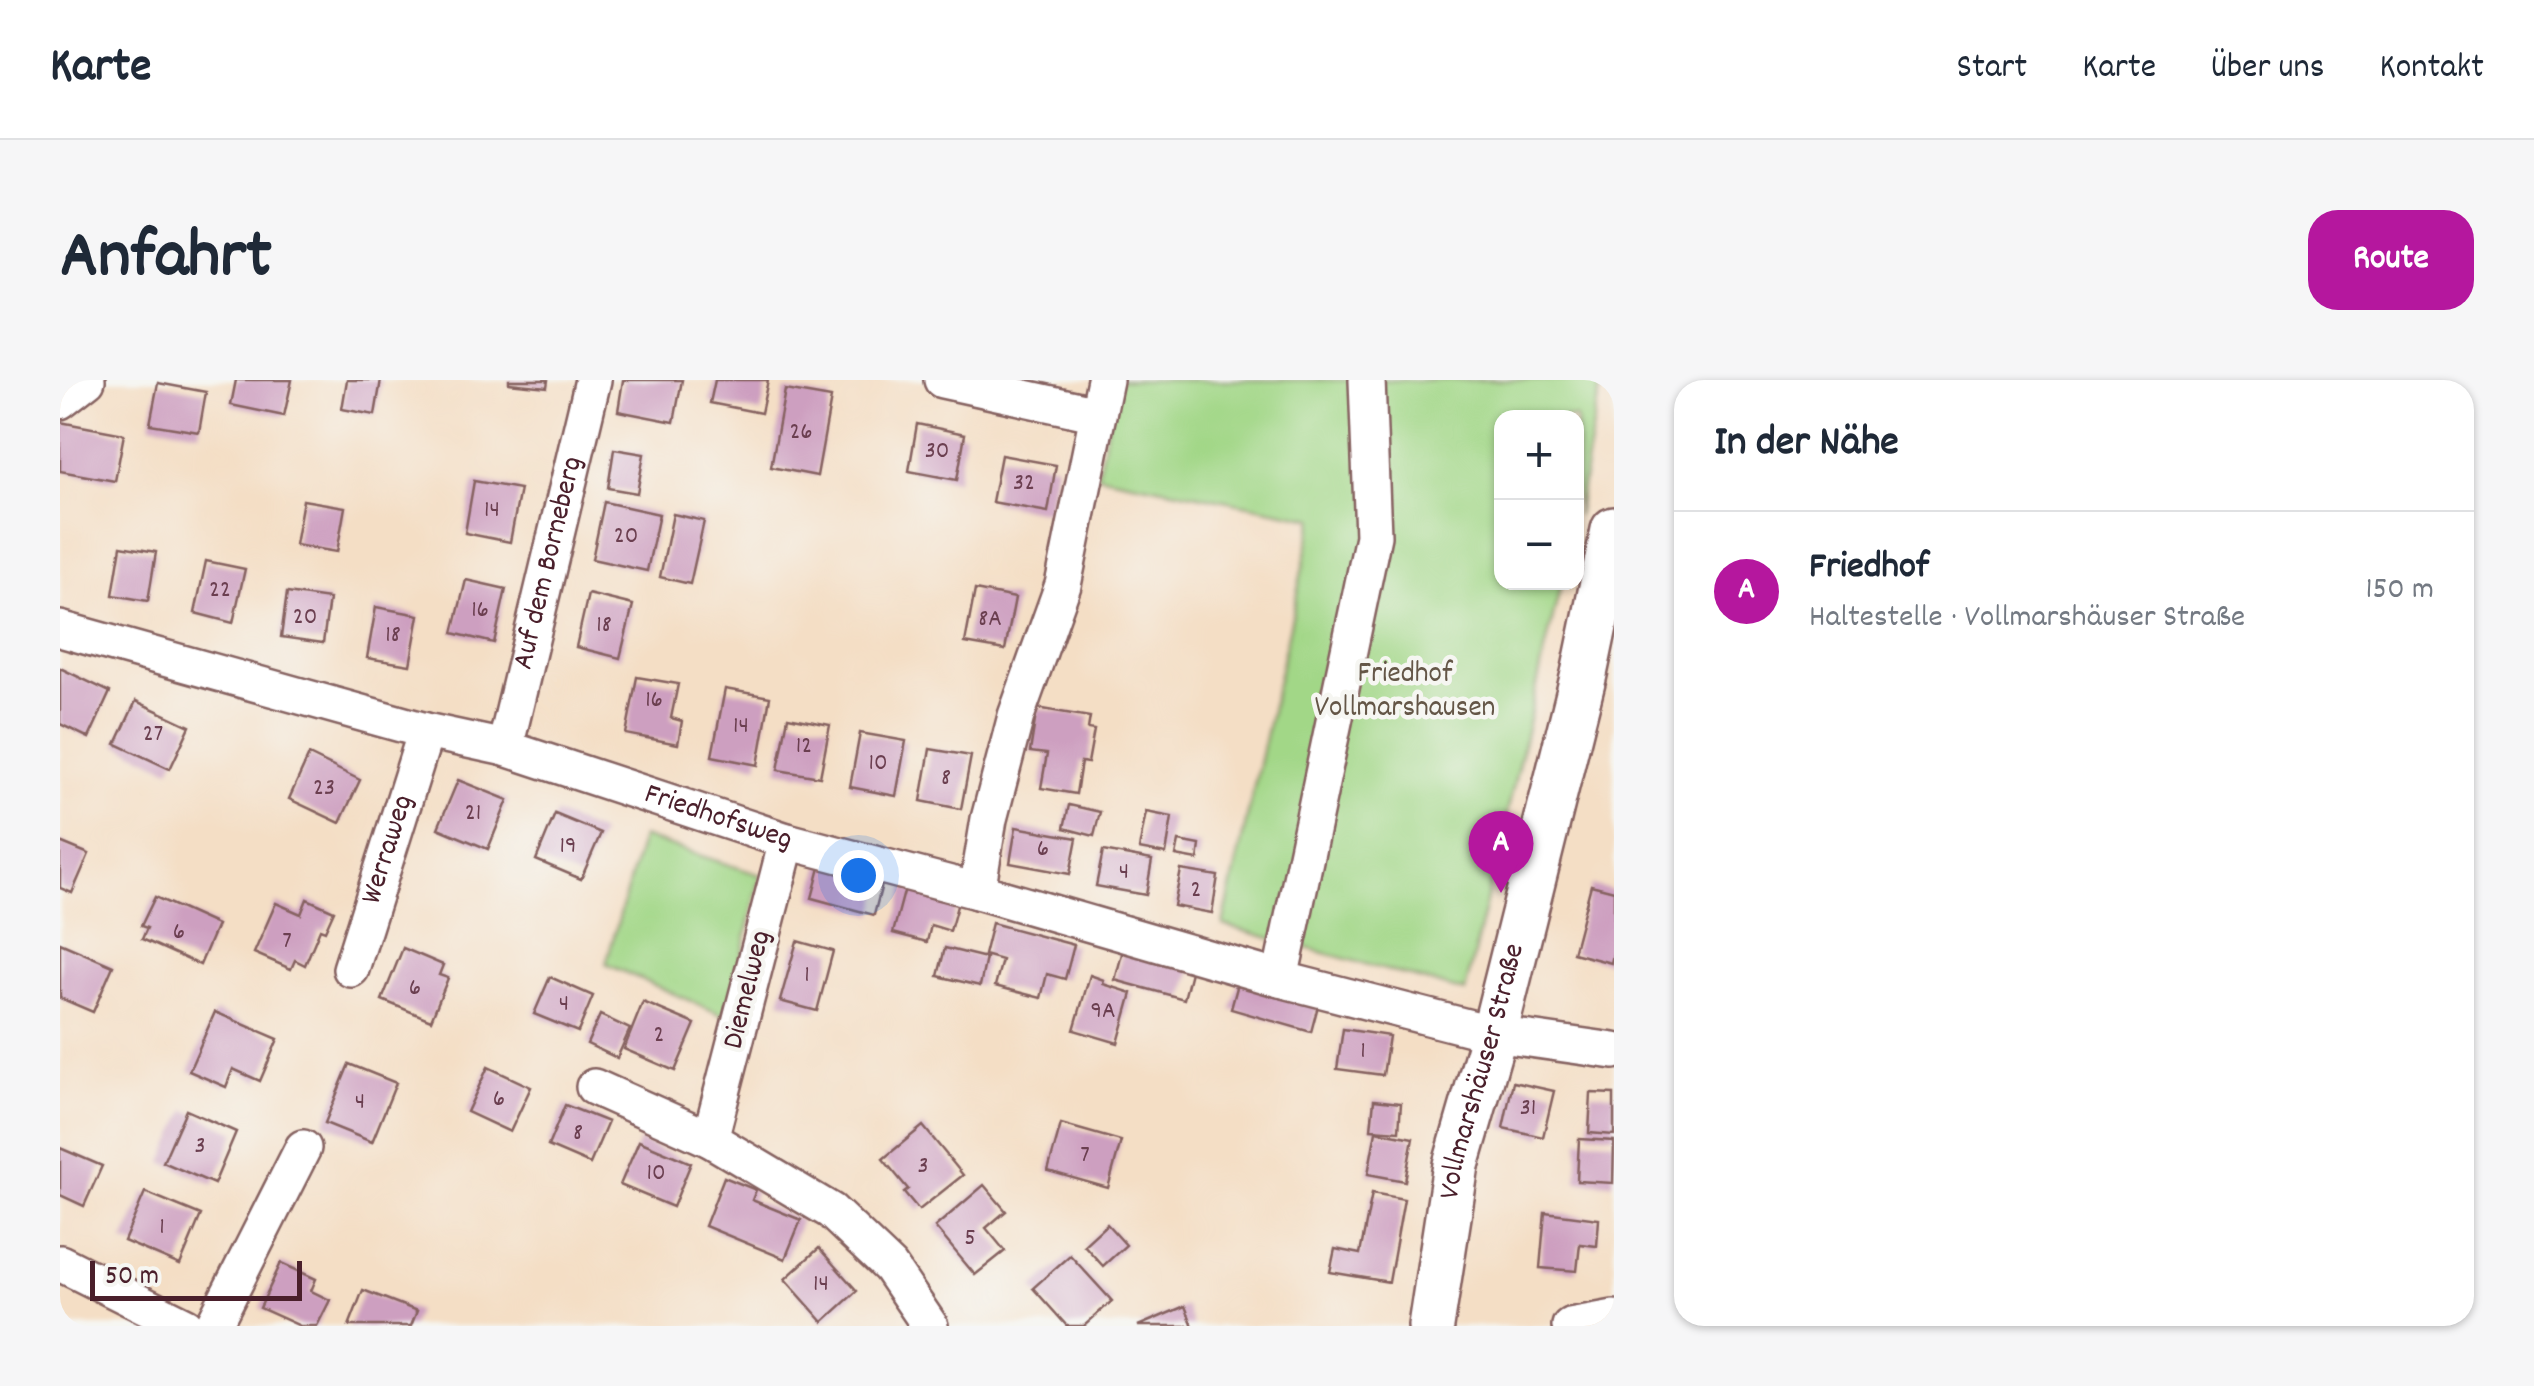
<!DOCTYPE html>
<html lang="de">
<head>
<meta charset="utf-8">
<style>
  :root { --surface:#fff; --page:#f6f6f7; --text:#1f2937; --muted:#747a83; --line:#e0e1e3; --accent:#b5179e }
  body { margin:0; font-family:Dekko,sans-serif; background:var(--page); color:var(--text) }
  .controls { position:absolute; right:30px; top:30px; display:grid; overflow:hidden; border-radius:20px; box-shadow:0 2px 8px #0004 }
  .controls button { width:90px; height:90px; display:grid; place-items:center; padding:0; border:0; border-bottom:2px solid var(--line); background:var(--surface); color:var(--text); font:50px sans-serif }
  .scale { position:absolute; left:30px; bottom:25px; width:212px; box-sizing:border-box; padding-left:10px; border:5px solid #4a1f2b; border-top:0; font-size:28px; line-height:35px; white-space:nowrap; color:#4a1f2b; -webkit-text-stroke:8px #f6f6f2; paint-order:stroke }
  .you { position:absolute; left:798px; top:495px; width:35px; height:35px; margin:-25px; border:8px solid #fff; border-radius:50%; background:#1a73e8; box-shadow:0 0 0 15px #1a73e833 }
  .badge { display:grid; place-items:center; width:65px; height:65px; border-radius:50%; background:var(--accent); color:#fff; font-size:32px; font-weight:700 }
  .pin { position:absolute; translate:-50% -82px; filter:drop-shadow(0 2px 5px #0008) }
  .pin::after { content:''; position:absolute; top:52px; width:35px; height:30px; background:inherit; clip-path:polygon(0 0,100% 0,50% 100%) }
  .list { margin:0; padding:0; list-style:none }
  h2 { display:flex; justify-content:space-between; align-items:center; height:130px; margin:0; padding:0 40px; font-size:42px }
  h2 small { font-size:32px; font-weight:400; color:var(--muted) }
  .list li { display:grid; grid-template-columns:65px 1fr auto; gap:30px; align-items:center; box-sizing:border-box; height:160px; padding:0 40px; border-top:2px solid var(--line) }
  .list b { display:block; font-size:38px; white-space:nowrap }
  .list p { margin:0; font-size:32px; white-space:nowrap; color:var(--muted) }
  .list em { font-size:32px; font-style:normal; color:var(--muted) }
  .map { position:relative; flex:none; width:1554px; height:946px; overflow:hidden; border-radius:30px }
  header { display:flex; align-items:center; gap:60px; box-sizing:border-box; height:140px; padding:0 50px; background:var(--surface); border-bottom:2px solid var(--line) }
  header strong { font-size:48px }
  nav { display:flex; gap:55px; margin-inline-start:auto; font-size:35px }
  .intro { display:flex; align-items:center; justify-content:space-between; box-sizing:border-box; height:240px; padding:0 60px }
  h1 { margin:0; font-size:70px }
  .button { padding:25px 45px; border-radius:30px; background:var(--accent); color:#fff; font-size:35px; font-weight:700 }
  main { display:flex; gap:60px; padding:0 60px }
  aside { flex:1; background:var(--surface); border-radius:30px; box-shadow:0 2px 8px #0004 }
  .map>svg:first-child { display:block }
  .green { fill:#a2d787; stroke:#767b59; stroke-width:2.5 }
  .building { fill:#cd9fc0 }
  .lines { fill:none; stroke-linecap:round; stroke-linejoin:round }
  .minor-casing { stroke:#866261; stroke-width:40 }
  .major-casing { stroke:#866261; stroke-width:50 }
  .minor { stroke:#fff; stroke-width:35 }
  .major { stroke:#fff; stroke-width:45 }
  .labels { text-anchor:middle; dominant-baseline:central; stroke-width:9; stroke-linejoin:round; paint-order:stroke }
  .number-label { font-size:25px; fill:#6b3f50 }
  .street-label { font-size:30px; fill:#4a1f2b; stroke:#f6f6f2 }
  .park-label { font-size:30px; fill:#645647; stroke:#f6f6f2 }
</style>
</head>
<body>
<header>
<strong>Karte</strong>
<nav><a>Start</a><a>Karte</a><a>Über uns</a><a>Kontakt</a></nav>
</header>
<div class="intro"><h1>Anfahrt</h1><a class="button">Route</a></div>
<main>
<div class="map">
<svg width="1554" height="946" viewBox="0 0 1554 946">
  <rect width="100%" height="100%" fill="#f6f6f2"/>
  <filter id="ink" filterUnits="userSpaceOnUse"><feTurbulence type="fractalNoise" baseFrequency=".01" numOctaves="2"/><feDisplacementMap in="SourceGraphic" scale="20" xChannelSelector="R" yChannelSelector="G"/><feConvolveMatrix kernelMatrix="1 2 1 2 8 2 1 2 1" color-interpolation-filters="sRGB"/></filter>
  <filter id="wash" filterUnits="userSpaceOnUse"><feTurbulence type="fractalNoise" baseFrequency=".0048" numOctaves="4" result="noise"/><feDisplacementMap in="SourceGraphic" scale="40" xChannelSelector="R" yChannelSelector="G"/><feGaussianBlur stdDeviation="2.25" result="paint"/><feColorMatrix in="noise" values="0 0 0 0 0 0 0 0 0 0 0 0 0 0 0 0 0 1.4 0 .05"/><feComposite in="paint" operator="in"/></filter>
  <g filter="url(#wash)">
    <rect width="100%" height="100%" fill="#f4dec5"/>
    <g class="green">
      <path d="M1057,0H1539L1541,2L1517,136L1516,38H1442V202L1501,203L1405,612L1163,545L1254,138L1037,95Z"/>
      <path d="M582,457L701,495L667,637L546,584Z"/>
    </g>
    <g id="blocks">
      <g class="building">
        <path d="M176,0H232L224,36L171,25Z"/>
        <path d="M287,0H321L315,35L282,29Z"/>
        <path d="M449,0H488L487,7L449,3Z"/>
        <path d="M563,0H622L614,42L558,31Z"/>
        <path d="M655,0H708L701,33L650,23Z"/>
        <path d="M98,3L146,12L139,52L90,44Z"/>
        <path d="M725,10L771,18L757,96L711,87Z"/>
        <path d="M0,42L64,54L55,101L0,91Z"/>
        <path d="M857,44L905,54L897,100L849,91Z"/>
        <path d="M554,69L584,74L577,113L548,108Z"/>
        <path d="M941,75L996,85L988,132L932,122Z"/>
        <path d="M414,101L460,109L450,162L405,153Z"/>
        <path d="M243,120L285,127L277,172L235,165Z"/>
        <path d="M544,122L599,134L587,191L532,179Z"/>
        <path d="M613,134L644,141L630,204L600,197Z"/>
        <path d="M61,166L96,172L88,221L53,215Z"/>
        <path d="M146,181L185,189L173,243L135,233Z"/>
        <path d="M406,200L446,209L434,263L393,253Z"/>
        <path d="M915,210L955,218L945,270L905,263Z"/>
        <path d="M227,213L269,219L263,263L221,257Z"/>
        <path d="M528,214L573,225L560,278L516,267Z"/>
        <path d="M316,227L359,235L350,285L307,278Z"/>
        <path d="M0,288L50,312L29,358L0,344Z"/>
        <path d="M577,297L618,304L611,338L622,341L618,364L566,354Z"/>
        <path d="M665,309L710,317L698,385L652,376Z"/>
        <path d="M76,321L130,346L110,389L56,364Z"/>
        <path d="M977,328L1030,337L1028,349L1034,350L1028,383L1021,382L1016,414L981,408L987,374L970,372Z"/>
        <path d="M728,337L770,345L760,397L718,390Z"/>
        <path d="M800,353L846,361L836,416L790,407Z"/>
        <path d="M870,369L911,376L901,429L861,421Z"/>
        <path d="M249,375L300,400L280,443L229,419Z"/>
        <path d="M398,400L448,420L428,469L378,448Z"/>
        <path d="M1009,425L1040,432L1034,456L1004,448Z"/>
        <path d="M1086,432L1112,437L1106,474L1079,469Z"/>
        <path d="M495,434L541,453L521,499L476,480Z"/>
        <path d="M956,447L1017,458L1010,494L950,483Z"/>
        <path d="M1119,461L1140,465L1138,480L1116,476Z"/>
        <path d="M0,462L29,474L12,513L0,508Z"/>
        <path d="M1043,471L1092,480L1086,515L1036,506Z"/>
        <path d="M762,480L824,497L814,535L752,518Z"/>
        <path d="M1121,490L1158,496L1152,533L1114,526Z"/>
        <path d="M1531,505L1554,511V570L1551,583L1513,573Z"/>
        <path d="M845,508L898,522L890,551L871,545L867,562L833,553Z"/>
        <path d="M95,517L157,545L140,585L82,559L87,548L81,546Z"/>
        <path d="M247,519L274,531L265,551L260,549L245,585L235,580L231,589L194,573L216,523L241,534Z"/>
        <path d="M932,543L1014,565L1005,599L987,594L981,618L935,606L942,580L924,575Z"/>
        <path d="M737,561L773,571L757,631L720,621Z"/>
        <path d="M0,563L53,586L33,632L0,618Z"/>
        <path d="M343,568L383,585L379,595L388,598L371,640L322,620Z"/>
        <path d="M885,568L926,578L920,606L878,596Z"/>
        <path d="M1063,570L1132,588L1124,619L1055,600Z"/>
        <path d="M1030,595L1044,600L1043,604L1072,613L1058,663L1014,650Z"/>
        <path d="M490,597L533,616L518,652L474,634Z"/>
        <path d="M1179,600L1259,622L1251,652L1171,629Z"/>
        <path d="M583,622L635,644L615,691L564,669Z"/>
        <path d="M155,632L218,659L200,701L173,689L166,707L129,691Z"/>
        <path d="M540,635L570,649L557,678L527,664Z"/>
        <path d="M1283,649L1329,656L1323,695L1277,689Z"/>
        <path d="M289,684L336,703L312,762L265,743Z"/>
        <path d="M428,687L471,707L450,752L407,732Z"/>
        <path d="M1453,702L1494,711L1483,757L1443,748Z"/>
        <path d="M1531,713L1554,714V755L1529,753Z"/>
        <path d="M1314,720L1341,723L1339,751L1311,749Z"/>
        <path d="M505,725L548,742L530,784L488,766Z"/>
        <path d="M126,730L176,752L154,804L103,782Z"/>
        <path d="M1001,744L1061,761L1048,808L988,791Z"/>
        <path d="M863,746L903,795L859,830L844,812L848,809L823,779Z"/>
        <path d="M1316,751L1353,758L1345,801L1308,794Z"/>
        <path d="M1519,759L1554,761L1553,803L1517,801Z"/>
        <path d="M579,761L631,783L613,827L560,805Z"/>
        <path d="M0,768L42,786L24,826L0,815Z"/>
        <path d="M664,797L696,810L692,820L741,840L725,879L645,846Z"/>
        <path d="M924,805L946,831L926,848L945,871L915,895L875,847Z"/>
        <path d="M85,812L141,835L120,885L64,861Z"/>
        <path d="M1312,813L1344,819L1329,902L1270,892L1275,869L1300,874Z"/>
        <path d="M1485,832L1539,839L1537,866L1520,864L1517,891L1480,888Z"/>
        <path d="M1047,844L1066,865L1043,886L1024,865Z"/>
        <path d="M759,868L797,911L763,942L725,899Z"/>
        <path d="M1010,875L1052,921L1024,946H1007L973,908Z"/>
        <path d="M221,883L256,899L251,911L270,920L257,946H240L200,928Z"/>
        <path d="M303,910L357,931L351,946H289Z"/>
        <path d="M1125,926L1133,946H1078L1090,941Z"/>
      </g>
    </g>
  </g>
  <g filter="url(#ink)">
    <use href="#blocks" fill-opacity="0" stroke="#866261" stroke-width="2.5"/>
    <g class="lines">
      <g class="minor-casing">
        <g id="minor">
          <path d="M882,0L1038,34"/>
          <path d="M0,21L27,0"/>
          <path id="s1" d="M0,249L366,351L445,368L727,461L917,511L1220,599L1434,654L1554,671"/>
          <path id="s2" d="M445,368L533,0"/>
          <path d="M727,461L650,759L771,831L830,887L870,946"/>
          <path d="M917,511L929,439L956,336L1003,205L1045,0"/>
          <path id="s3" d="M291,589L366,351"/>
          <path d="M1220,599L1313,156L1307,0"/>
          <path d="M534,707L650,759"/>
          <path d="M0,883L126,946"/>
          <path d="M153,946L243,768"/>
          <path d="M1510,946L1554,938"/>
        </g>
      </g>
      <g class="major-casing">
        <g id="major">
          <path id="s4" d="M1371,946L1396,785L1434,654L1524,294L1554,150"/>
        </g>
      </g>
      <use href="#minor" class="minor"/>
      <use href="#major" class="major"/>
    </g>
  </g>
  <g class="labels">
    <g class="number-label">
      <text x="741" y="53">26</text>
      <text x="877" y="72">30</text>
      <text x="964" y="104">32</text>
      <text x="432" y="131">14</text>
      <text x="566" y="157">20</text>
      <text x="160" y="211">22</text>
      <text x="420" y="231">16</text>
      <text x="245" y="238">20</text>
      <text x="930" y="240">8A</text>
      <text x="544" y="246">18</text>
      <text x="333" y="256">18</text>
      <text x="594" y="321">16</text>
      <text x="681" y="347">14</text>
      <text x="93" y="355">27</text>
      <text x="744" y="367">12</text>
      <text x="818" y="384">10</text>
      <text x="886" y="399">8</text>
      <text x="264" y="409">23</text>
      <text x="413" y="434">21</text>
      <text x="508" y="467">19</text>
      <text x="983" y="470">6</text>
      <text x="1064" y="493">4</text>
      <text x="1136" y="511">2</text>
      <text x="119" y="553">6</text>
      <text x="227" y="562">7</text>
      <text x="747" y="596">1</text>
      <text x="355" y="609">6</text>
      <text x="504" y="625">4</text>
      <text x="1043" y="632">9A</text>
      <text x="599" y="656">2</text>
      <text x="1303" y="672">1</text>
      <text x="439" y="720">6</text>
      <text x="300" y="723">4</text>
      <text x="1468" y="729">31</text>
      <text x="518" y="754">8</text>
      <text x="140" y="767">3</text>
      <text x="1025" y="776">7</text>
      <text x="863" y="787">3</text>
      <text x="596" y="794">10</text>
      <text x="102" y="848">1</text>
      <text x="910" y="859">5</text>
      <text x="761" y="905">14</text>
    </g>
    <g class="street-label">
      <text stroke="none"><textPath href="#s2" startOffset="190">Auf dem Borneberg</textPath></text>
      <text stroke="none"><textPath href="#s1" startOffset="685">Friedhofsweg</textPath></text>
      <text stroke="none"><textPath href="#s3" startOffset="125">Werraweg</textPath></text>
      <text transform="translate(689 610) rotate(-76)">Diemelweg</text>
      <text stroke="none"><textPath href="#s4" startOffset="260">Vollmarshäuser Straße</textPath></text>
    </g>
    <g class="park-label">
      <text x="1345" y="295">Friedhof<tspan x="1345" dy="34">Vollmarshausen</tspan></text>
    </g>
  </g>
</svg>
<div class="controls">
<button>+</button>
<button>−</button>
</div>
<div class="scale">50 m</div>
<div class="you"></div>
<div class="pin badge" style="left:1441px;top:513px">A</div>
</div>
<aside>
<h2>In der Nähe<small></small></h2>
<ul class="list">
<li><span class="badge">A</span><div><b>Friedhof</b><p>Haltestelle · Vollmarshäuser Straße</p></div><em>150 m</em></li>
</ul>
</aside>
</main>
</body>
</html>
